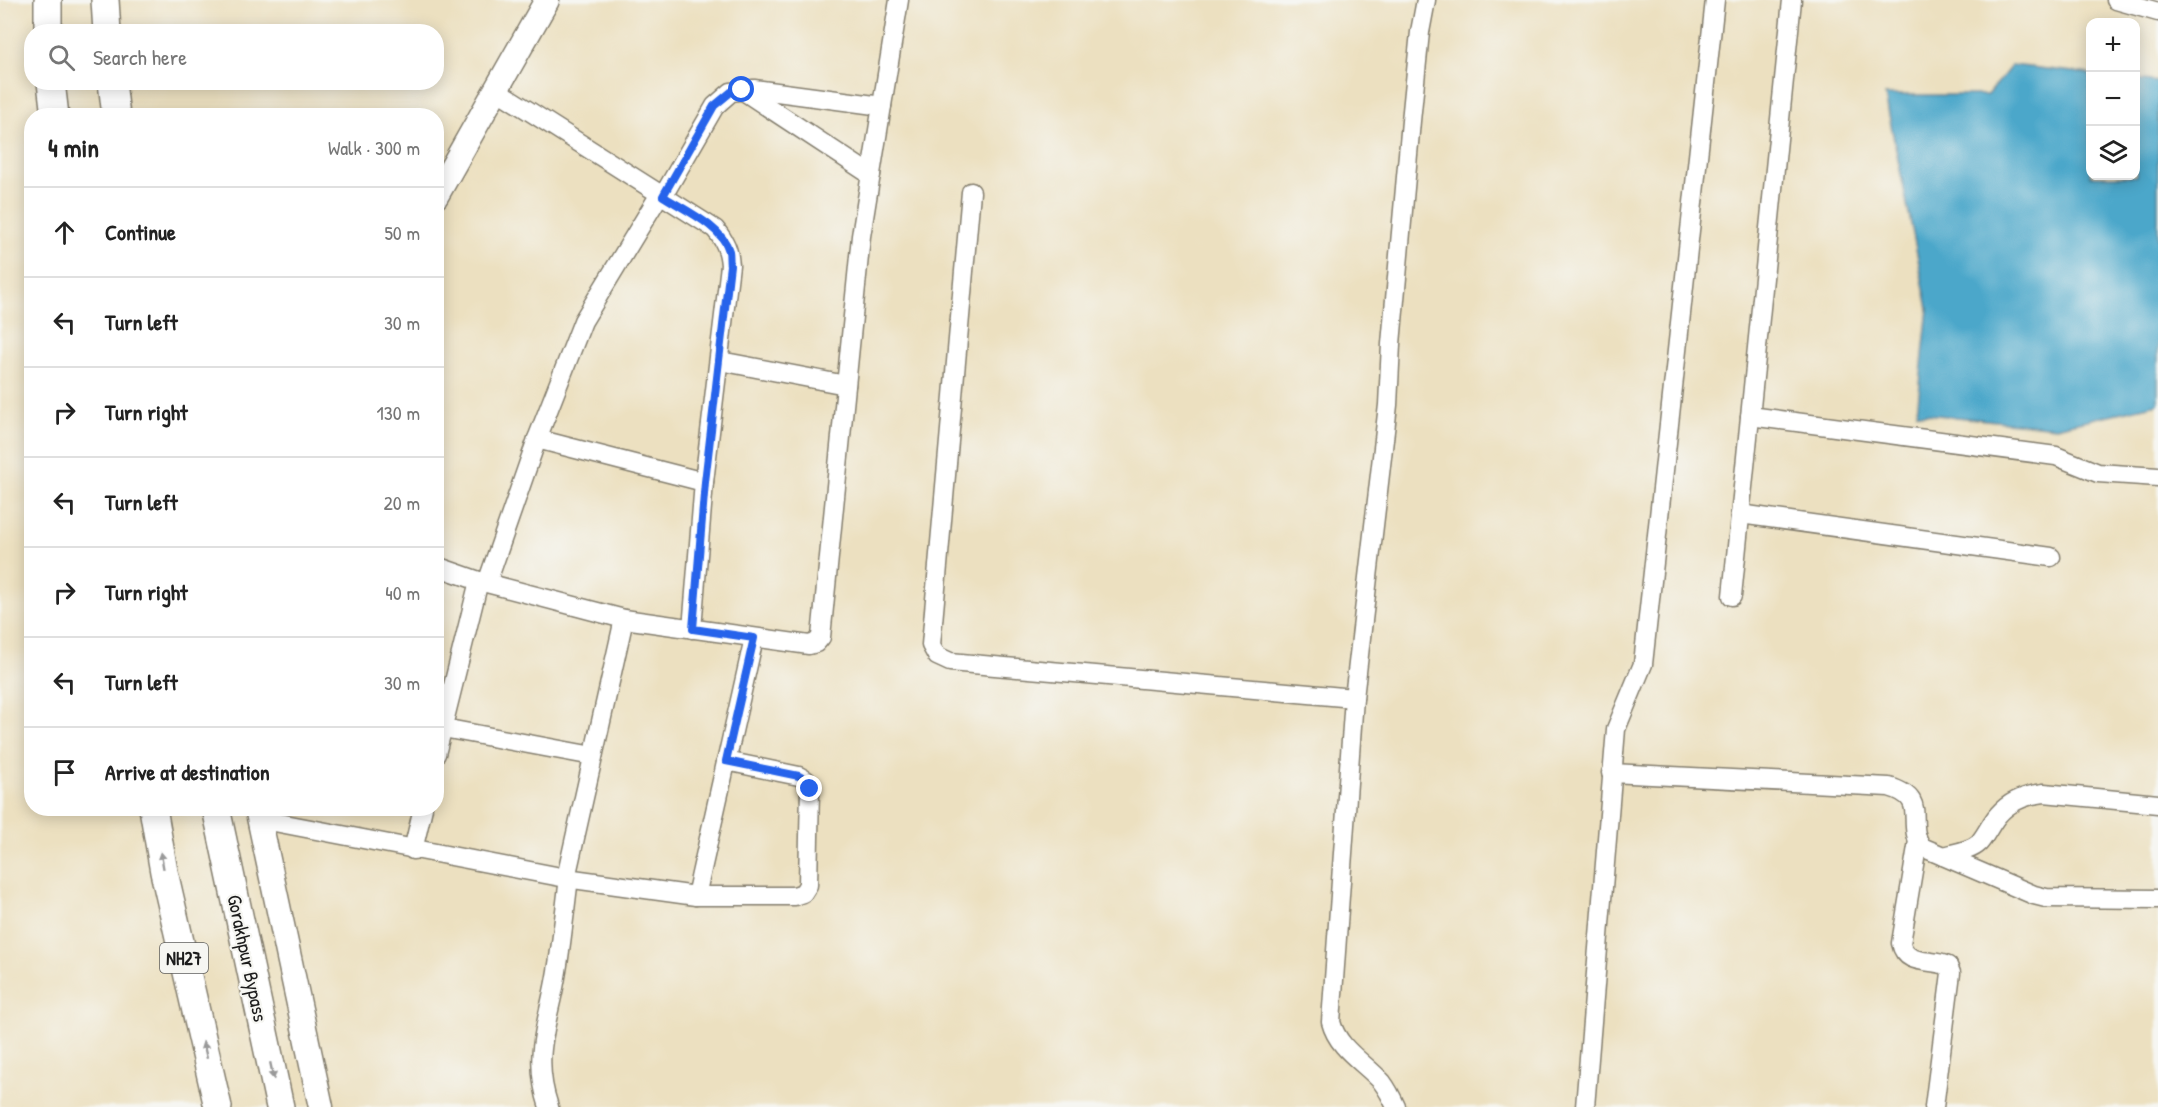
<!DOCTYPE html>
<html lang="en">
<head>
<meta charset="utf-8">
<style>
  :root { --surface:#fff; --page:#f2f2f2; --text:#222; --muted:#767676; --line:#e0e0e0 }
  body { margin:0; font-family:"Patrick Hand",sans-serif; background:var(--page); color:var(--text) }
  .controls { position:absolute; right:18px; top:18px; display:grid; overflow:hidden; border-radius:12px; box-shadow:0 3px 15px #0003 }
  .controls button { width:54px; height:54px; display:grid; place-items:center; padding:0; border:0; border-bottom:2px solid var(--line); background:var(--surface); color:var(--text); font:30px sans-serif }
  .stop { position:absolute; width:18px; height:18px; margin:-14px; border:4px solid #2563eb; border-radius:50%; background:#fff }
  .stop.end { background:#2563eb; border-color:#fff; box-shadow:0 2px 6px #0008 }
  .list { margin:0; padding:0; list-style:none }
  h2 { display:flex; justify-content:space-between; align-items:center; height:78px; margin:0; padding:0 24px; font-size:26px }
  h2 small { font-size:20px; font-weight:400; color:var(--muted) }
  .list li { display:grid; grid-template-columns:39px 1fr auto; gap:18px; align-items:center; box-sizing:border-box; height:90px; padding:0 24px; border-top:2px solid var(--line) }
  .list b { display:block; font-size:22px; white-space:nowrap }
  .list em { font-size:20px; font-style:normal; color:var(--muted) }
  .icon { flex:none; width:33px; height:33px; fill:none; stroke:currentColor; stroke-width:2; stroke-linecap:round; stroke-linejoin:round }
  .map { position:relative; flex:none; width:2158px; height:1107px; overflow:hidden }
  .search { position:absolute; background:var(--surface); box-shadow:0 3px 15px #0003; left:24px; top:24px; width:420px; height:66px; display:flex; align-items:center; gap:15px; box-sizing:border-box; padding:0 21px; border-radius:24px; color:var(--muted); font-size:22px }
  .panel { position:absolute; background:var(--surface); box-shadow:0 3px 15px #0003; left:24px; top:108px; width:420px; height:708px; border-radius:24px }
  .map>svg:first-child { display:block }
  .water { fill:#4ca7ca; stroke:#346273; stroke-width:1.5 }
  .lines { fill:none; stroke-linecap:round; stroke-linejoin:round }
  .minor-casing { stroke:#847e6e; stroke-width:21 }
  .major-casing { stroke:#847e6e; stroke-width:27 }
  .highway-casing { stroke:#847e6e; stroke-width:30 }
  .minor { stroke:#fff; stroke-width:18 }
  .major { stroke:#fff; stroke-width:24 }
  .highway { stroke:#fff; stroke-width:27 }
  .oneway { fill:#999 }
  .route { stroke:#2563eb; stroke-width:8 }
  .labels { text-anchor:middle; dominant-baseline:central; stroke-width:4.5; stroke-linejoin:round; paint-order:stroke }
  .shield { fill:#f6f6f2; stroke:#5d5d5c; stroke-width:1.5 }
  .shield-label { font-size:18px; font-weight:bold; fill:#1c1c1c }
  .street-label { font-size:20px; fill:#1c1c1c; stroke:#f6f6f2 }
</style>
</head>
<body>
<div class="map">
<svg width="2158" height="1107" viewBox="0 0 2158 1107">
  <rect width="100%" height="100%" fill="#f6f6f2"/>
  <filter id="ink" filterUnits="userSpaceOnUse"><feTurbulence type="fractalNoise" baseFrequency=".0167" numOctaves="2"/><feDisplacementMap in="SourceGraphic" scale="12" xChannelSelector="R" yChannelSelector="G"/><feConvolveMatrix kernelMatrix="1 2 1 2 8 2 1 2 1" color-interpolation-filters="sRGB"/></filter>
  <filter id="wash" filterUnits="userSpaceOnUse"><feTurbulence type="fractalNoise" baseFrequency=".008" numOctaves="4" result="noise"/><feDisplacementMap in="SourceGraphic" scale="24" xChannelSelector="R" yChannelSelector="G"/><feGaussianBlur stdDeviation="1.35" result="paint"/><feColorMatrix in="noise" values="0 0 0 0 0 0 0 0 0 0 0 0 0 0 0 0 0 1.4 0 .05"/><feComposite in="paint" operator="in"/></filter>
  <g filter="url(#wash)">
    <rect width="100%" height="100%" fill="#ece0c0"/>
    <path class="water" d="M2012,65L2090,74V176H2136V79L2158,82V404L2056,427L1917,413L1928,308L1885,95H1988Z"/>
  </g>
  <g filter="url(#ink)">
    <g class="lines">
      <g class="minor-casing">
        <g id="minor">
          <path d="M2116,0L2158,12"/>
          <path d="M496,90L715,229C725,241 729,250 730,265L704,482L692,629"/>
          <path d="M742,90L871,175"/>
          <path d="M971,192L931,645L937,656L950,662L1354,698"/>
          <path d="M663,196L715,106L731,92L754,89L882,106"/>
          <path d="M720,361L846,385"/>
          <path d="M1750,416L2056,456L2098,473L2158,477"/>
          <path d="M537,439L704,482"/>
          <path d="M1740,514L2051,557"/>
          <path d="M436,566L479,581L624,619L809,645L816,643L821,637L861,236L899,0"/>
          <path d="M487,583L537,439L583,321L660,194"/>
          <path d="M1732,596L1792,0"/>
          <path d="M443,728L593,756"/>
          <path d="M436,754L479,581"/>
          <path d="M1611,773L1889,787C1931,799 1904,823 1922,847L2034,895L2046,898L2158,899"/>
          <path d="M259,819L566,878L696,896H794L803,893L808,885L810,789L806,780L799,776L726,761"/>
          <path d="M1918,841L1901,943C1906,967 1931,958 1948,966L1951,973L1934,1107"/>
          <path d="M413,850L423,808"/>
          <path d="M1943,856C1954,853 1971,851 1979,843C1986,835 1991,823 1998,815C2010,801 2026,795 2044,793L2158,804"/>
          <path d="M566,878L624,619"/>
          <path d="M696,896L754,638"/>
          <path d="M549,1107C531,1054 549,1022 557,971C562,940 565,909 569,878"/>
          <path d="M1396,1107C1392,1098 1388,1090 1382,1082C1364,1062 1338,1049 1331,1022L1354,698L1388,405L1391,344L1411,121L1420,32L1426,0"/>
          <path d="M1585,1107L1616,729L1643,664L1715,0"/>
        </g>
      </g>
      <g class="major-casing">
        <g id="major">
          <path d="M436,196L547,0"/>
          <path d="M257,808L321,1107"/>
        </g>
      </g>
      <g class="highway-casing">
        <g id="highway">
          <path d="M48,0V32"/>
          <path d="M105,0L107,32"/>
          <path d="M51,82L55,116"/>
          <path d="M112,82L116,116"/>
          <path d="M153,808L164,872L218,1107"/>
          <path d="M216,808L280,1107"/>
        </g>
      </g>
      <use href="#minor" class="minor"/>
      <use href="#major" class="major"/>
      <use href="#highway" class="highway"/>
    </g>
    <defs><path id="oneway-solid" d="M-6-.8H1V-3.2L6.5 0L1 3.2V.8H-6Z" transform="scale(1.5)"/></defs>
    <g class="oneway">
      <use href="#oneway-solid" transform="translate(162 860) rotate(-100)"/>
      <use href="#oneway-solid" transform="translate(205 1050) rotate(-103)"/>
      <use href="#oneway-solid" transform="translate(272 1071) rotate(78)"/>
    </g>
  </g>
  <g class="lines" filter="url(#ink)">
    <path class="route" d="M742,90L731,92L714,106L663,196C683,209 723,227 729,251C730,255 729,261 730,265L705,482L693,629L754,638L726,761L799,776L806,780L810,789"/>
  </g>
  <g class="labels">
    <rect class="shield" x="160" y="943" width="48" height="30" rx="4.5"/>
    <g class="shield-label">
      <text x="184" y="958">NH27</text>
    </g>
    <g class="street-label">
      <text transform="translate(248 958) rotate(78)">Gorakhpur Bypass</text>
    </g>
  </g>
</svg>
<div class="controls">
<button>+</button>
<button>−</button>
<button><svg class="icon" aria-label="layers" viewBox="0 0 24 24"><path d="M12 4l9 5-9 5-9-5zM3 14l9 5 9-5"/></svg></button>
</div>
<div class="stop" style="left:742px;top:90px"></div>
<div class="stop end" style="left:810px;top:789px"></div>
<div class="search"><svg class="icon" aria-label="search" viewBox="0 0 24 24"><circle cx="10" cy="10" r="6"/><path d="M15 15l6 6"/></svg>Search here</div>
<section class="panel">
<h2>4 min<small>Walk · 300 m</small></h2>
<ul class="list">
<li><svg class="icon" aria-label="ahead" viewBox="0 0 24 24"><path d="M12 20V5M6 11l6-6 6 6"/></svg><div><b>Continue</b></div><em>50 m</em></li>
<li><svg class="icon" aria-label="left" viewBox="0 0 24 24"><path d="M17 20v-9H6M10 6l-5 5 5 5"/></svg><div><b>Turn left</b></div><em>30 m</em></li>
<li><svg class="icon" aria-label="right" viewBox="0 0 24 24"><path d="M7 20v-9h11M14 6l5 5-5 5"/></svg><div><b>Turn right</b></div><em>130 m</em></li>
<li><svg class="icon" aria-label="left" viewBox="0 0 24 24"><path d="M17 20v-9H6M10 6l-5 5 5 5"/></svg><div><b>Turn left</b></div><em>20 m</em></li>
<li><svg class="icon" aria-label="right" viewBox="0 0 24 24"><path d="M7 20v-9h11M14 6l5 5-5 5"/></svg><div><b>Turn right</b></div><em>40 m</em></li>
<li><svg class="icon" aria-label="left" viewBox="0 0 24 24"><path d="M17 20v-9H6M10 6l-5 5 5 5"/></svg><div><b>Turn left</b></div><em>30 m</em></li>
<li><svg class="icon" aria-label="arrive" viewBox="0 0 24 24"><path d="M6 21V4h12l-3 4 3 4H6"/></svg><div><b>Arrive at destination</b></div></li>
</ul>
</section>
</div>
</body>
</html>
